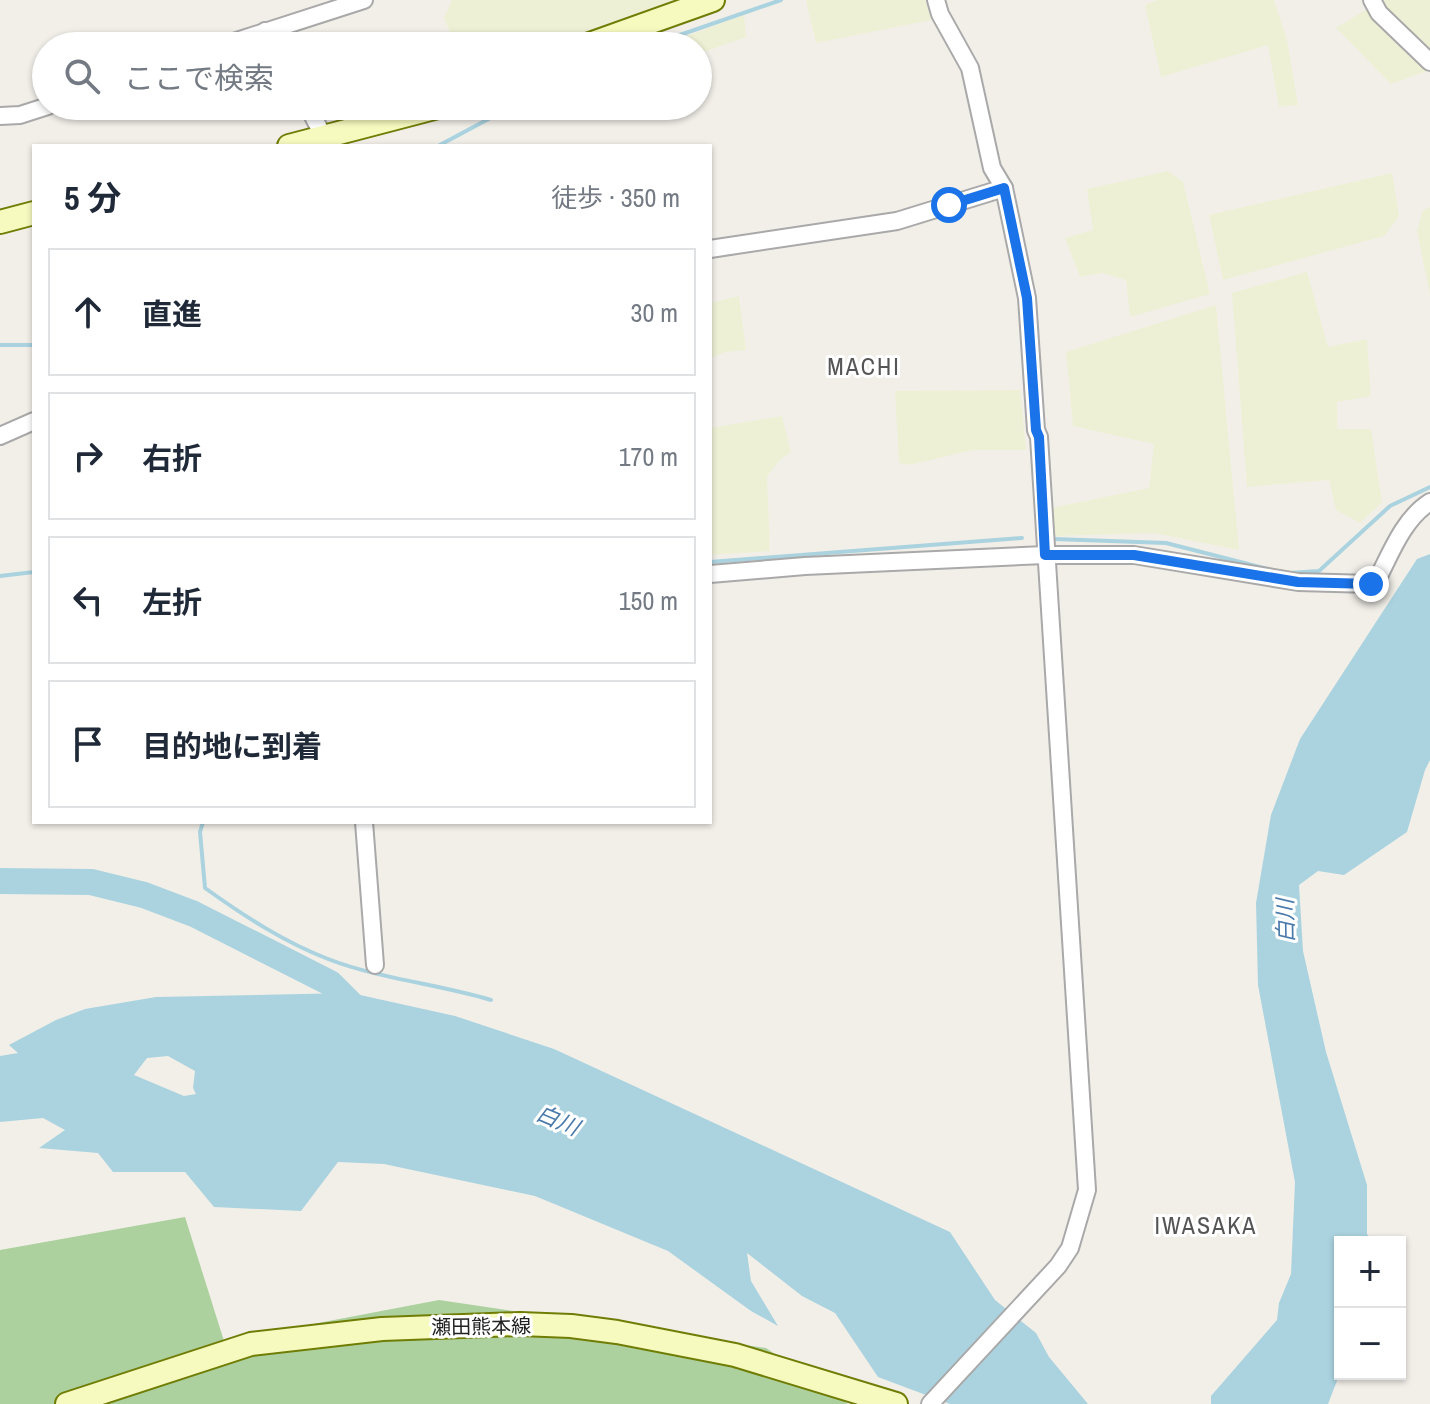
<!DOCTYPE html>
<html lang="ja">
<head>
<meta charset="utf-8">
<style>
  :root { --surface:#fff; --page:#f2f2f3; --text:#1f2937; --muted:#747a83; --line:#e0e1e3 }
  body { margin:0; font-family:"Archivo Narrow","Noto Sans JP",sans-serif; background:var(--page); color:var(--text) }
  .controls { position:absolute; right:24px; bottom:24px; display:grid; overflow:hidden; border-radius:0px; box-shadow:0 2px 6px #0004 }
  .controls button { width:72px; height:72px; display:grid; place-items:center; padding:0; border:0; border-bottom:2px solid var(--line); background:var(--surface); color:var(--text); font:40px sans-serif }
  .stop { position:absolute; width:24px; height:24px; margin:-18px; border:6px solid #1a73e8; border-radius:50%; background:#fff }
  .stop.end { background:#1a73e8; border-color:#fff; box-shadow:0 2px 8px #0008 }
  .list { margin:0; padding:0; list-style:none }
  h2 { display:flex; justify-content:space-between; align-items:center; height:104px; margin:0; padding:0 32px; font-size:34px }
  h2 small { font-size:26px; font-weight:400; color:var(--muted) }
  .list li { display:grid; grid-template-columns:52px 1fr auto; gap:24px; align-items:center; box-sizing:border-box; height:128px; margin:0 16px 16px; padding:0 16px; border:2px solid var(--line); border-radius:0px }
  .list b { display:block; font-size:30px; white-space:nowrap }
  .list em { font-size:26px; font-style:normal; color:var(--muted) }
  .icon { flex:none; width:44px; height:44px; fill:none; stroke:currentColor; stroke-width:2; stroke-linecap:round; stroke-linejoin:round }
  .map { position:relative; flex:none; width:1430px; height:1404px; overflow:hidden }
  .search { position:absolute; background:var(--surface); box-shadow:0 2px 6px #0004; left:32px; top:32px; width:680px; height:88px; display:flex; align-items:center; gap:20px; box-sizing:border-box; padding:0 28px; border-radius:44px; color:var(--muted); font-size:30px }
  .panel { position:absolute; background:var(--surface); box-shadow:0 2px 6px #0004; left:32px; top:144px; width:680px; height:680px; border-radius:0px }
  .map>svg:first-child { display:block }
  .farmland { fill:#eef0d5 }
  .forest { fill:#add19e }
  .water { fill:#aad3df; fill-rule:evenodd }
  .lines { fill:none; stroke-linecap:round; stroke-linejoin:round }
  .stream { stroke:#aad3df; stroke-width:4 }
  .river { stroke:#aad3df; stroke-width:26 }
  .minor-casing { stroke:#a9a9a9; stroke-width:20 }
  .secondary-casing { stroke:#707d05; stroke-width:26 }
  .minor { stroke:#fff; stroke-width:16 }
  .secondary { stroke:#f7fabf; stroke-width:22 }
  .route { stroke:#1a73e8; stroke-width:10 }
  .labels { text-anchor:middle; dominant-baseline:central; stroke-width:6; stroke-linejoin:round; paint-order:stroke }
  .street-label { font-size:20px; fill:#222; stroke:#fff }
  .water-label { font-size:22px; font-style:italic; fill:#4a7aab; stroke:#fff }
  .quarter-label { font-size:24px; letter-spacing:2px; fill:#555; stroke:#fff }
</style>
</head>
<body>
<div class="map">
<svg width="1430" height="1404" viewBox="0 0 1430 1404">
  <rect width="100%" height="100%" fill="#f2efe9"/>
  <g class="farmland">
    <path d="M452,0H674L554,46H456L444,18Z"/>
    <path d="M806,0H925L931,20L816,43Z"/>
    <path d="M1158,0H1274L1287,40L1298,105L1279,107L1268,45L1161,77L1145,5Z"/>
    <path d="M1380,0H1430V52L1392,17Z"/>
    <path d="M1367,9L1430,68V70L1391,84L1336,28Z"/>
    <path d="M744,15L746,37L698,54V46H659Z"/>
    <path d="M1168,171L1183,182L1210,294L1130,317L1126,280L1102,273L1080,277L1065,238L1093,230L1087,189Z"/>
    <path d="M1392,173L1399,216L1384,236L1223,280L1209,215Z"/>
    <path d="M1430,207V295L1417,231L1423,210Z"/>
    <path d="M1307,272L1328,347L1367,339L1371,396L1337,402V429H1371L1382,502L1360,523L1336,510L1329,480L1247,487L1232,293Z"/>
    <path d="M739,296L746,350L726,352L710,358V303Z"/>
    <path d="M1216,305L1239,550L1154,533L1055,536L1051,508L1149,488L1154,444L1073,426L1066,352Z"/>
    <path d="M1020,390L1026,450H973L909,465L899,463L895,391Z"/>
    <path d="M782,416L791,452L780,460L767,476L770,551L710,555V428Z"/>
  </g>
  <path class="forest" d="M185,1217L224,1341L439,1300L766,1348L848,1404H0V1250Z"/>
  <g class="water">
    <path d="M1430,554V760L1425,770L1407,832L1344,875L1318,871L1299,885L1303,951L1326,1052L1367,1185V1234L1373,1242H1340V1373L1328,1404H1211V1396L1277,1320L1279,1303L1291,1274L1295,1182L1258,985L1256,903L1271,815L1300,739L1417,559Z"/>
    <path d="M351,993L455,1016L554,1049L950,1232L995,1300L1036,1333L1049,1357L1088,1404H950L878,1377L835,1313L802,1296L747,1253L751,1281L778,1326L751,1311L668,1251L535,1196L384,1164L338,1162L301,1211L214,1207L185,1172H113L98,1153L39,1148L65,1130L43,1118L0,1122V1056L18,1053L9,1045L56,1020L85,1009L156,997ZM168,1056L195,1071L193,1088L196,1094L184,1096L134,1075L147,1058Z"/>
  </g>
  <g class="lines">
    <g class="stream">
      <path d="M648,46L781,0"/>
      <path d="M438,146L513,106"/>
      <path d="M0,345H34"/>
      <path d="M1054,539L1166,543L1272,570"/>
      <path d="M710,562L1022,538"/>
      <path d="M1289,573L1319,571L1390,506L1430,487"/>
      <path d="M0,576L34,572"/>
      <path d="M203,822L200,832L205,888C244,916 284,942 328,959C380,979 438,984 491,1000"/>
    </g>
    <path class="river" d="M0,881L91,882L144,895L194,914L330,983L365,1018"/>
    <g class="minor-casing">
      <g id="minor">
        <path d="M1372,0L1379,13L1430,62"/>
        <path d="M265,31L274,46"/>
        <path d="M221,46L364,0"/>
        <path d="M308,106L327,144"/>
        <path d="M0,116L20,115L48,106"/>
        <path d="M710,249L897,221L1004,188"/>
        <path d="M0,436L34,421"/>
        <path d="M710,574L805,566L1045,555H1134L1298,582L1371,584L1376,582C1390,555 1403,519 1430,502"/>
        <path d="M364,822L375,965"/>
        <path d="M930,1404L1058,1266L1070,1248L1087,1190L1039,437L1036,430L1027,298L1004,188L992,168L970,68L940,14L936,0"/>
      </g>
    </g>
    <g class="secondary-casing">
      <g id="secondary">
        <path d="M584,46L713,0"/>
        <path d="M289,146L442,106"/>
        <path d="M0,222L34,213"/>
        <path d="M67,1404L251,1344L382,1329L520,1324L571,1326L617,1332L735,1355L896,1404"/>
      </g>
    </g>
    <use href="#minor" class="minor"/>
    <use href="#secondary" class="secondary"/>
  </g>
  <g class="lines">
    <path class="route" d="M949,205L1004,188L1027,298L1036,430L1039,437L1045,555H1134L1298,582L1371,584"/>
  </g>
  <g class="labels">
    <g class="street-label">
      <text transform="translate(481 1326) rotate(-1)">瀬田熊本線</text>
    </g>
    <g class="water-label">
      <text transform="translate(1285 921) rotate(-91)">白川</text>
      <text transform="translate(558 1120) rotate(23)">白川</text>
    </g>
    <g class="quarter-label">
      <text x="864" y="366">MACHI</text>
      <text x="1206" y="1225">IWASAKA</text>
    </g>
  </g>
</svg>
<div class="controls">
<button>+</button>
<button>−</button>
</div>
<div class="stop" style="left:949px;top:205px"></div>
<div class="stop end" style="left:1371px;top:584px"></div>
<div class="search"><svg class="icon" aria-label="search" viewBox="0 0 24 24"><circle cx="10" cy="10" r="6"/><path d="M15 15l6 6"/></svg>ここで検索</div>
<section class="panel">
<h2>5 分<small>徒歩 · 350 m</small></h2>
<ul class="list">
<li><svg class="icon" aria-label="ahead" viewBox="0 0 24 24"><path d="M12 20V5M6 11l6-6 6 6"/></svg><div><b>直進</b></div><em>30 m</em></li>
<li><svg class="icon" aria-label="right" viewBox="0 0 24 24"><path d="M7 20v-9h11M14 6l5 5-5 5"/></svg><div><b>右折</b></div><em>170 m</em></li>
<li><svg class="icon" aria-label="left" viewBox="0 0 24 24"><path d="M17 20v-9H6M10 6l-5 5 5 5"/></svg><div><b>左折</b></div><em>150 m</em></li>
<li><svg class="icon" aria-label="arrive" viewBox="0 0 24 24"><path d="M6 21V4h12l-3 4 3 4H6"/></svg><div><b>目的地に到着</b></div></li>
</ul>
</section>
</div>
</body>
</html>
